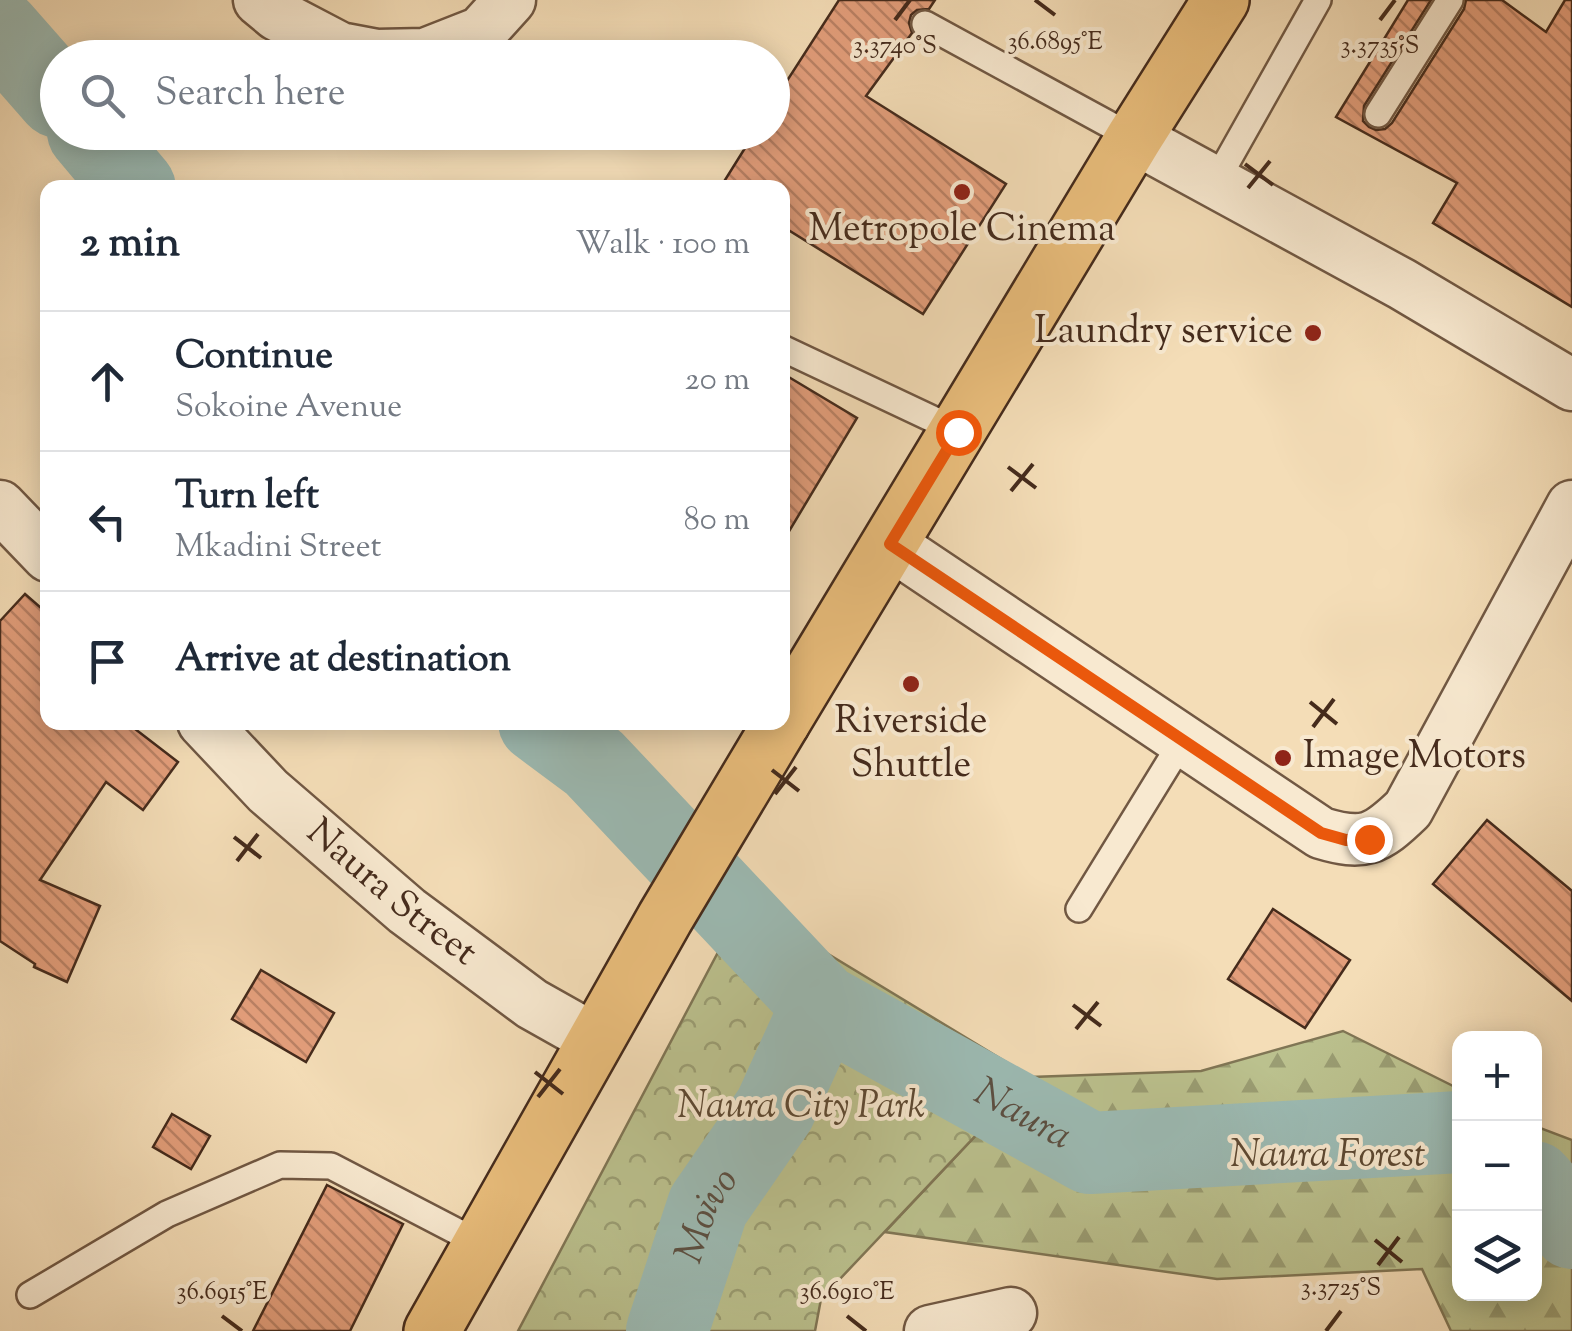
<!DOCTYPE html>
<html lang="en">
<head>
<meta charset="utf-8">
<style>
  :root { --surface:#fff; --page:#f6f6f7; --text:#1f2937; --muted:#747a83; --line:#e0e1e3 }
  body { margin:0; font-family:"Sorts Mill Goudy",serif; background:var(--page); color:var(--text) }
  .controls { position:absolute; right:30px; bottom:30px; display:grid; overflow:hidden; border-radius:20px; box-shadow:0 5px 25px #0003 }
  .controls button { width:90px; height:90px; display:grid; place-items:center; padding:0; border:0; border-bottom:2px solid var(--line); background:var(--surface); color:var(--text); font:50px sans-serif }
  .stop { position:absolute; width:30px; height:30px; margin:-22px; border:8px solid #ea580c; border-radius:50%; background:#fff }
  .stop.end { background:#ea580c; border-color:#fff; box-shadow:0 2px 10px #0008 }
  .list { margin:0; padding:0; list-style:none }
  h2 { display:flex; justify-content:space-between; align-items:center; height:130px; margin:0; padding:0 40px; font-size:42px }
  h2 small { font-size:32px; font-weight:400; color:var(--muted) }
  .list li { display:grid; grid-template-columns:65px 1fr auto; gap:30px; align-items:center; box-sizing:border-box; height:140px; padding:0 40px; border-top:2px solid var(--line) }
  .list b { display:block; font-size:38px; white-space:nowrap }
  .list p { margin:0; font-size:32px; white-space:nowrap; color:var(--muted) }
  .list em { font-size:32px; font-style:normal; color:var(--muted) }
  .icon { flex:none; width:55px; height:55px; fill:none; stroke:currentColor; stroke-width:2; stroke-linecap:round; stroke-linejoin:round }
  .map { position:relative; flex:none; width:1572px; height:1331px; overflow:hidden }
  .search { position:absolute; background:var(--surface); box-shadow:0 5px 25px #0003; left:40px; top:40px; width:750px; height:110px; display:flex; align-items:center; gap:25px; box-sizing:border-box; padding:0 35px; border-radius:55px; color:var(--muted); font-size:38px }
  .panel { position:absolute; background:var(--surface); box-shadow:0 5px 25px #0003; left:40px; top:180px; width:750px; height:550px; border-radius:20px }
  .map>svg:first-child { display:block }
  .forest { fill:url(#forest-firs); stroke:#807655; stroke-width:2.5 }
  .park { fill:url(#park-crowns); stroke:#807655; stroke-width:2.5 }
  .lines { fill:none; stroke-linecap:round; stroke-linejoin:round }
  .river { stroke:#9cbbb4; stroke-width:82 }
  .building { fill:url(#building-back-hatch); stroke:#452b1c; stroke-width:2.5 }
  .lane-casing { stroke:#715843; stroke-width:30 }
  .street-casing { stroke:#715843; stroke-width:55 }
  .primary-casing { stroke:#452b1c; stroke-width:60 }
  .lane { stroke:#f8e9d0; stroke-width:25 }
  .street { stroke:#f8e9d0; stroke-width:50 }
  .primary { stroke:#eabe7c; stroke-width:55 }
  .route { stroke:#ea580c; stroke-width:12 }
  .ticks { fill:none; stroke:#452b1c; stroke-width:4 }
  .poi-dot { fill:#8f2418; stroke:#f8e9d0; stroke-width:4 }
  .labels { text-anchor:middle; dominant-baseline:central; stroke-width:8; stroke-linejoin:round; paint-order:stroke }
  .poi-label { font-size:38px; fill:#452b1c; stroke:#f8e9d0 }
  .street-label { font-size:38px; fill:#452b1c; stroke:#f8e9d0 }
  .park-label { font-size:38px; font-style:italic; fill:#5d4933; stroke:#f8e9d0 }
  .water-label { font-size:40px; font-style:italic; fill:#5b4f42; stroke:#f8e9d0 }
  .ticks-label { font-size:25px; text-anchor:middle; fill:#452b1c; stroke:#f8e9d0; stroke-width:8; stroke-linejoin:round; paint-order:stroke }
</style>
</head>
<body>
<div class="map">
<svg width="1572" height="1331" viewBox="0 0 1572 1331">
  <defs>
    <pattern id="forest-firs" width="22" height="20" patternUnits="userSpaceOnUse" patternTransform="scale(2.5)"><rect width="22" height="20" fill="#bbc18e"/><path d="M5 1l3.5 6h-7zM16 11l3.5 6h-7z" fill="#9a9d73"/></pattern>
    <pattern id="park-crowns" width="20" height="18" patternUnits="userSpaceOnUse" patternTransform="scale(2.5)"><rect width="20" height="18" fill="#bbc18e"/><path d="M2 6a3 3 0 1 1 6 0M12 15a3 3 0 1 1 6 0" fill="none" stroke="#9a9d73"/></pattern>
    <pattern id="building-back-hatch" width="6" height="6" patternUnits="userSpaceOnUse" patternTransform="scale(2.5)"><rect width="6" height="6" fill="#e39e7b"/><path d="M-1 5l2 2M0 0l6 6M5-1l2 2" fill="none" stroke="#ba8164"/></pattern>
  </defs>
  <rect width="100%" height="100%" fill="#f4ddb7"/>
  <filter id="stains"><feTurbulence type="fractalNoise" baseFrequency=".002" numOctaves="4"/><feColorMatrix values="0 0 0 0 .2 0 0 0 0 .09 0 0 0 0 .02 0 0 0 .5 -.17"/></filter>
  <radialGradient id="worn" r=".72"><stop offset=".6" stop-color="#630" stop-opacity="0"/><stop offset="1" stop-color="#630" stop-opacity=".3"/></radialGradient>
  <path class="forest" d="M1343,1031L1459,1089L1460,1294H1534L1535,1126L1572,1140V1331H1451L1422,1269L1217,1279L885,1232L1031,1077L1201,1071Z"/>
  <path class="park" d="M744,903L1031,1077L821,1299L815,1331H518Z"/>
  <g class="lines">
    <g class="river">
      <path d="M0,31L58,97"/>
      <path d="M88,132L135,188"/>
      <path id="s1" d="M539,722L594,763L822,1005L1090,1153L1460,1132"/>
      <path d="M1534,1182L1572,1228"/>
      <path id="s2" d="M667,1331L708,1206L775,1109L822,1005"/>
    </g>
  </g>
  <g class="building">
    <path d="M839,0H935L929,9L917,10L911,15L909,23L912,33L866,96L1006,184L923,314L782,226V188H720L755,132H772V104Z"/>
    <path d="M1408,0H1431L1364,106L1363,121L1369,127L1376,130L1385,129L1392,123L1464,9L1466,0H1502L1546,32L1565,0H1572V307L1433,223L1457,183L1336,117Z"/>
    <path d="M782,373L857,418L782,543Z"/>
    <path d="M25,594L48,614V722H126L178,762L143,810L106,782L40,880L100,906L67,982L34,967L35,964L0,941V621Z"/>
    <path d="M1487,820L1572,891V1001L1433,884Z"/>
    <path d="M1273,909L1350,960L1305,1028L1228,979Z"/>
    <path d="M261,970L334,1013L306,1062L232,1019Z"/>
    <path d="M172,1114L210,1136L191,1169L153,1147Z"/>
    <path d="M327,1185L403,1224L350,1331H253Z"/>
  </g>
  <g class="lines">
    <g class="lane-casing">
      <g id="lane">
        <path d="M925,24L1134,138"/>
        <path d="M1378,114L1450,0"/>
        <path d="M1215,183L1318,0"/>
        <path d="M782,348L958,431"/>
        <path d="M1079,909L1183,740"/>
        <path d="M30,1295L167,1214L280,1165L331,1166L481,1244"/>
      </g>
    </g>
    <g class="street-casing">
      <g id="street">
        <path d="M259,0L277,15L340,48L377,55L425,54L481,32L510,0"/>
        <path d="M1134,138L1402,284L1572,385"/>
        <path d="M0,506L48,556"/>
        <path d="M890,544L1321,833C1364,846 1376,840 1408,809L1572,506"/>
        <path id="s3" d="M203,722L268,791L407,911L532,1004L596,1040"/>
        <path d="M930,1331L1011,1313"/>
      </g>
    </g>
    <g class="primary-casing">
      <g id="primary">
        <path d="M782,722L1134,138L1221,0"/>
        <path d="M432,1331L665,918L782,722"/>
      </g>
    </g>
    <use href="#lane" class="lane"/>
    <use href="#street" class="street"/>
    <use href="#primary" class="primary"/>
  </g>
  <g class="lines">
    <path class="route" d="M958,432L890,544L1321,833L1346,840L1369,839"/>
  </g>
  <path class="ticks" d="M1035,0L1055,15M895,20L910,0M1380,20L1395,0M1245,164L1273,185M1248,188L1270,161M1008,467L1036,488M1011,491L1033,464M1310,702L1337,724M1313,727L1334,699M772,770L799,791M775,794L796,767M234,837L261,858M237,861L258,834M1073,1005L1101,1026M1076,1029L1098,1002M535,1072L563,1094M538,1097L560,1069M1375,1240L1402,1262M1378,1265L1399,1237M222,1316L242,1331M847,1316L866,1331M1326,1331L1341,1311"/>
  <g class="poi-dot">
    <circle cx="962" cy="192" r="10"/>
    <circle cx="1313" cy="333" r="10"/>
    <circle cx="911" cy="684" r="10"/>
    <circle cx="1283" cy="758" r="10"/>
  </g>
  <g class="labels">
    <g class="poi-label">
      <text x="962" y="231">Metropole Cinema</text>
      <text x="1293" y="333" text-anchor="end">Laundry service</text>
      <text x="911" y="723">Riverside<tspan x="911" dy="44">Shuttle</tspan></text>
      <text x="1303" y="758" text-anchor="start">Image Motors</text>
    </g>
    <g class="street-label">
      <text stroke="none"><textPath href="#s3" startOffset="255">Naura Street</textPath></text>
    </g>
    <g class="park-label">
      <text x="801" y="1108">Naura City Park</text>
      <text x="1328" y="1157">Naura Forest</text>
    </g>
    <g class="water-label">
      <text stroke="none"><textPath href="#s1" startOffset="630">Naura</textPath></text>
      <text stroke="none"><textPath href="#s2" startOffset="122">Moivo</textPath></text>
    </g>
  </g>
  <g class="ticks-label">
    <text x="1055" y="49">36.6895°E</text>
    <text x="895" y="53">3.3740°S</text>
    <text x="1380" y="53">3.3735°S</text>
    <text x="1341" y="1295">3.3725°S</text>
    <text x="222" y="1299">36.6915°E</text>
    <text x="847" y="1299">36.6910°E</text>
  </g>
  <rect width="100%" height="100%" filter="url(#stains)"/>
  <rect width="100%" height="100%" fill="url(#worn)"/>
</svg>
<div class="controls">
<button>+</button>
<button>−</button>
<button><svg class="icon" aria-label="layers" viewBox="0 0 24 24"><path d="M12 4l9 5-9 5-9-5zM3 14l9 5 9-5"/></svg></button>
</div>
<div class="stop" style="left:958px;top:432px"></div>
<div class="stop end" style="left:1369px;top:839px"></div>
<div class="search"><svg class="icon" aria-label="search" viewBox="0 0 24 24"><circle cx="10" cy="10" r="6"/><path d="M15 15l6 6"/></svg>Search here</div>
<section class="panel">
<h2>2 min<small>Walk · 100 m</small></h2>
<ul class="list">
<li><svg class="icon" aria-label="ahead" viewBox="0 0 24 24"><path d="M12 20V5M6 11l6-6 6 6"/></svg><div><b>Continue</b><p>Sokoine Avenue</p></div><em>20 m</em></li>
<li><svg class="icon" aria-label="left" viewBox="0 0 24 24"><path d="M17 20v-9H6M10 6l-5 5 5 5"/></svg><div><b>Turn left</b><p>Mkadini Street</p></div><em>80 m</em></li>
<li><svg class="icon" aria-label="arrive" viewBox="0 0 24 24"><path d="M6 21V4h12l-3 4 3 4H6"/></svg><div><b>Arrive at destination</b></div></li>
</ul>
</section>
</div>
</body>
</html>
